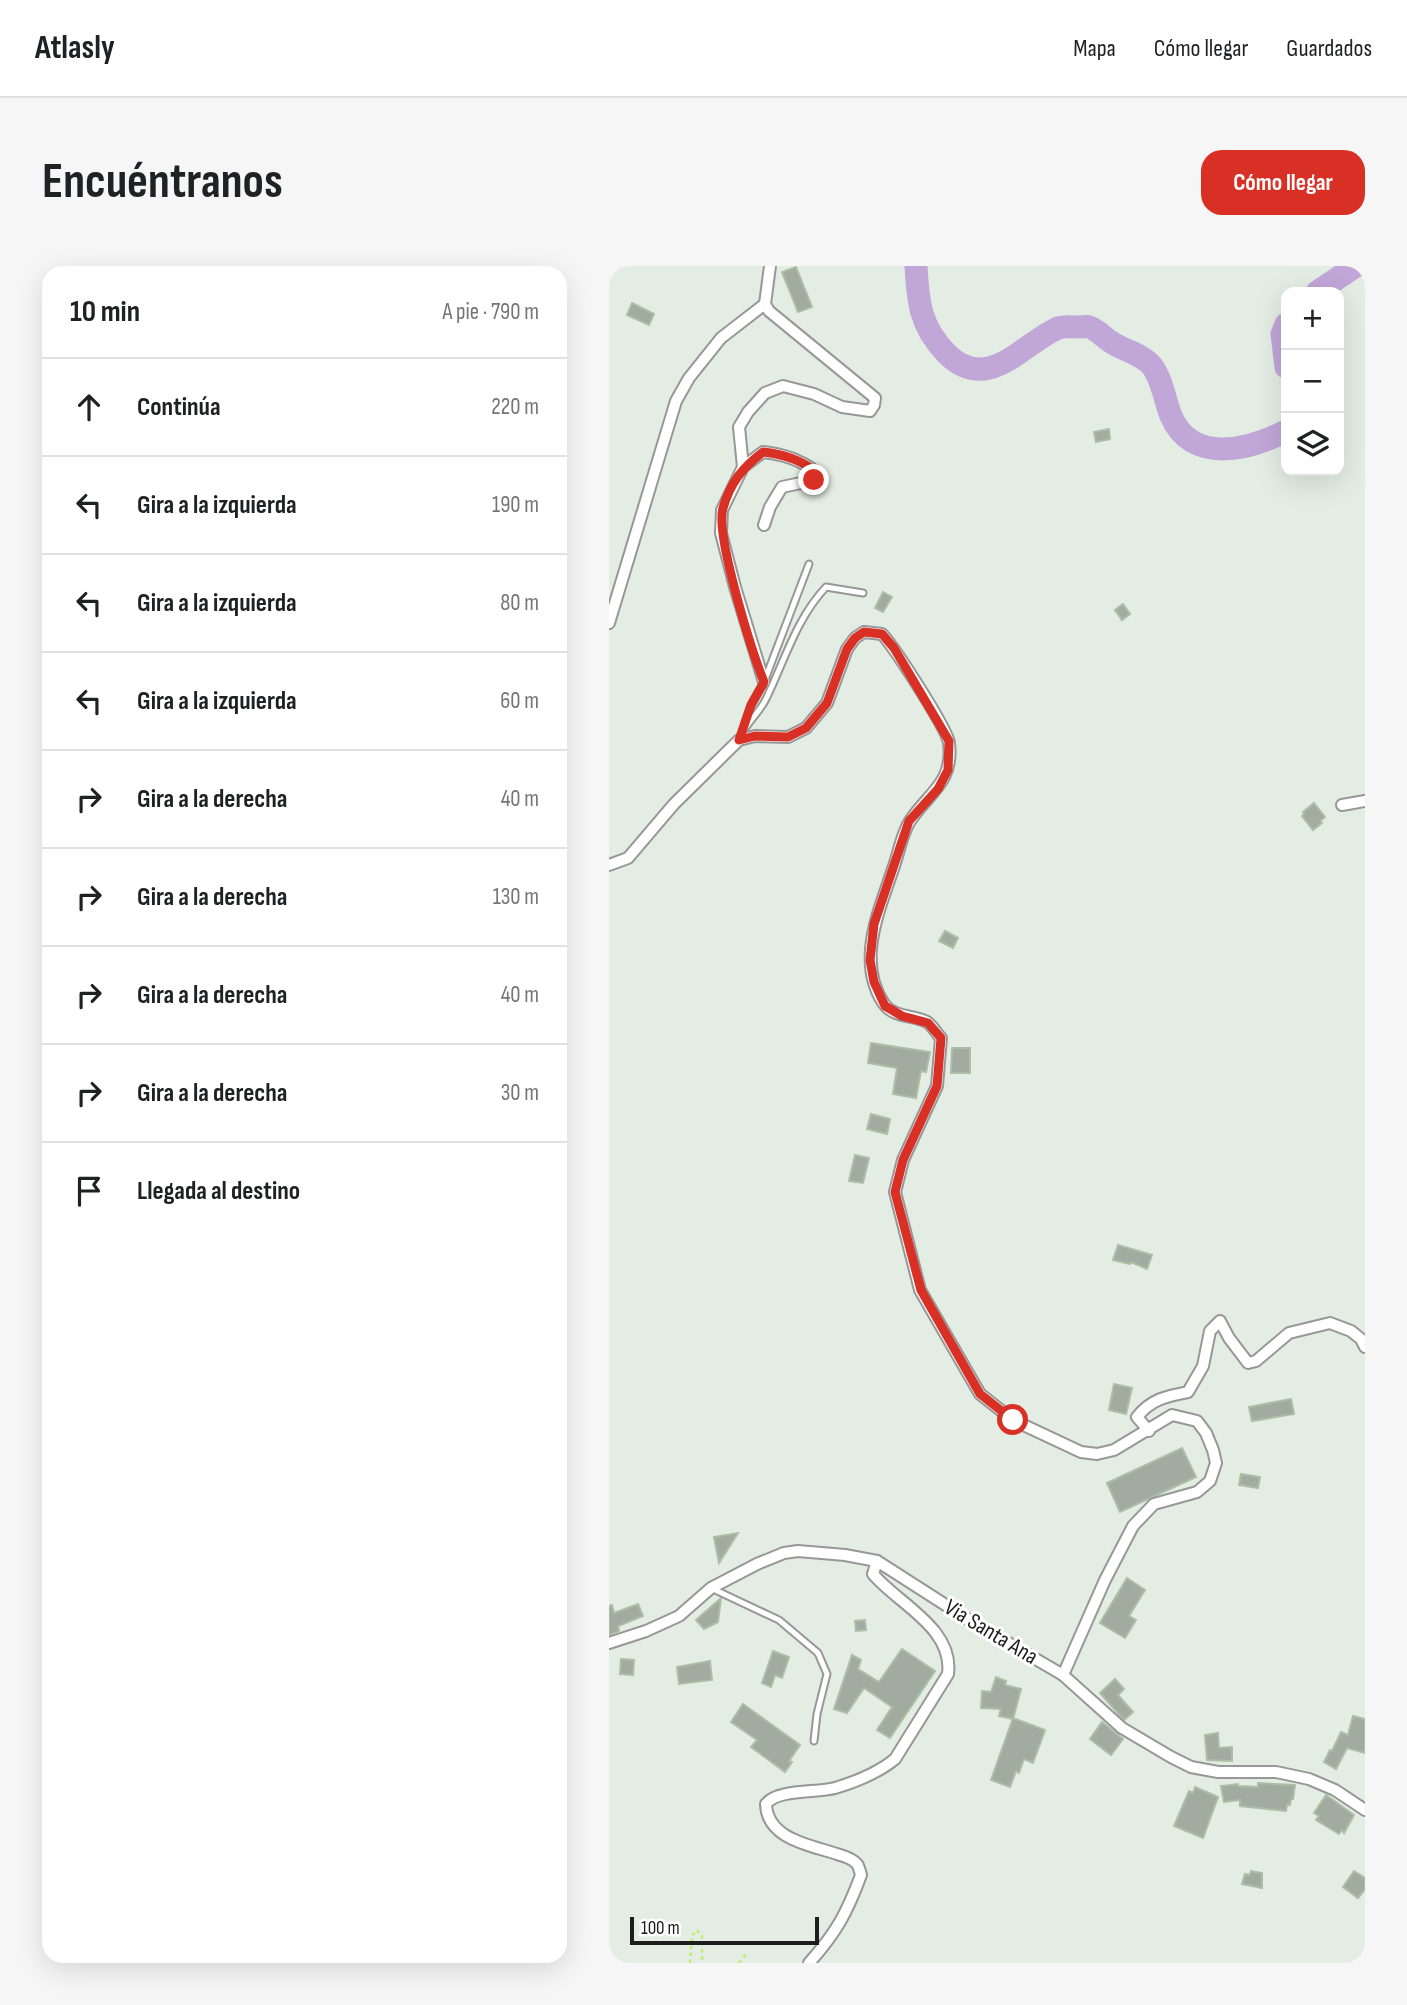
<!DOCTYPE html>
<html lang="es">
<head>
<meta charset="utf-8">
<style>
  :root { --surface:#fff; --page:#f6f6f6; --text:#202124; --muted:#757577; --line:#e0e0e0; --accent:#d93025 }
  body { margin:0; font-family:"Sofia Sans Condensed",sans-serif; background:var(--page); color:var(--text) }
  .controls { position:absolute; right:21px; top:21px; display:grid; overflow:hidden; border-radius:14px; box-shadow:0 7px 28px #0002 }
  .controls button { width:63px; height:63px; display:grid; place-items:center; padding:0; border:0; border-bottom:2px solid var(--line); background:var(--surface); color:var(--text); font:35px sans-serif }
  .scale { position:absolute; left:21px; bottom:18px; width:189px; box-sizing:border-box; padding-left:7px; border:4px solid #1d1d1d; border-top:0; font-size:19px; line-height:24px; white-space:nowrap; color:#1d1d1d; -webkit-text-stroke:5px #fff; paint-order:stroke }
  .stop { position:absolute; width:21px; height:21px; margin:-16px; border:5px solid #d93025; border-radius:50%; background:#fff }
  .stop.end { background:#d93025; border-color:#fff; box-shadow:0 2px 7px #0008 }
  .list { margin:0; padding:0; list-style:none }
  h2 { display:flex; justify-content:space-between; align-items:center; height:91px; margin:0; padding:0 28px; font-size:30px }
  h2 small { font-size:23px; font-weight:400; color:var(--muted) }
  .list li { display:grid; grid-template-columns:46px 1fr auto; gap:21px; align-items:center; box-sizing:border-box; height:98px; padding:0 28px; border-top:2px solid var(--line) }
  .list b { display:block; font-size:26px; white-space:nowrap }
  .list em { font-size:23px; font-style:normal; color:var(--muted) }
  .icon { flex:none; width:38px; height:38px; fill:none; stroke:currentColor; stroke-width:2; stroke-linecap:round; stroke-linejoin:round }
  .map { position:relative; flex:none; width:756px; height:1697px; overflow:hidden; border-radius:21px }
  header { display:flex; align-items:center; gap:42px; box-sizing:border-box; height:98px; padding:0 35px; background:var(--surface); border-bottom:2px solid var(--line) }
  header strong { font-size:33px }
  nav { display:flex; gap:38px; margin-inline-start:auto; font-size:24px }
  .intro { display:flex; align-items:center; justify-content:space-between; box-sizing:border-box; height:168px; padding:0 42px }
  h1 { margin:0; font-size:49px }
  .button { padding:18px 32px; border-radius:21px; background:var(--accent); color:#fff; font-size:24px; font-weight:700 }
  main { display:flex; gap:42px; padding:0 42px }
  aside { flex:1; background:var(--surface); border-radius:21px; box-shadow:0 7px 28px #0002 }
  .map>svg:first-child { display:block }
  .lines { fill:none; stroke-linecap:round; stroke-linejoin:round }
  .river { stroke:#c1a6d8; stroke-width:23 }
  .building { fill:#a2ab9f; stroke:#acbea6; stroke-width:2 }
  .lane-casing { stroke:#979797; stroke-width:9 }
  .street-casing { stroke:#979797; stroke-width:14 }
  .path { stroke:#baf071; stroke-width:2.5; stroke-dasharray:3.5 3.5; stroke-linecap:butt }
  .lane { stroke:#fff; stroke-width:5 }
  .street { stroke:#fff; stroke-width:10 }
  .route { stroke:#d93025; stroke-width:9 }
  .labels { text-anchor:middle; dominant-baseline:central; stroke-width:6; stroke-linejoin:round; paint-order:stroke }
  .street-label { font-size:23px; fill:#1d1d1d; stroke:#fff }
</style>
</head>
<body>
<header>
<strong>Atlasly</strong>
<nav><a>Mapa</a><a>Cómo llegar</a><a>Guardados</a></nav>
</header>
<div class="intro"><h1>Encuéntranos</h1><a class="button">Cómo llegar</a></div>
<main>
<aside>
<h2>10 min<small>A pie · 790 m</small></h2>
<ul class="list">
<li><svg class="icon" aria-label="ahead" viewBox="0 0 24 24"><path d="M12 20V5M6 11l6-6 6 6"/></svg><div><b>Continúa</b></div><em>220 m</em></li>
<li><svg class="icon" aria-label="left" viewBox="0 0 24 24"><path d="M17 20v-9H6M10 6l-5 5 5 5"/></svg><div><b>Gira a la izquierda</b></div><em>190 m</em></li>
<li><svg class="icon" aria-label="left" viewBox="0 0 24 24"><path d="M17 20v-9H6M10 6l-5 5 5 5"/></svg><div><b>Gira a la izquierda</b></div><em>80 m</em></li>
<li><svg class="icon" aria-label="left" viewBox="0 0 24 24"><path d="M17 20v-9H6M10 6l-5 5 5 5"/></svg><div><b>Gira a la izquierda</b></div><em>60 m</em></li>
<li><svg class="icon" aria-label="right" viewBox="0 0 24 24"><path d="M7 20v-9h11M14 6l5 5-5 5"/></svg><div><b>Gira a la derecha</b></div><em>40 m</em></li>
<li><svg class="icon" aria-label="right" viewBox="0 0 24 24"><path d="M7 20v-9h11M14 6l5 5-5 5"/></svg><div><b>Gira a la derecha</b></div><em>130 m</em></li>
<li><svg class="icon" aria-label="right" viewBox="0 0 24 24"><path d="M7 20v-9h11M14 6l5 5-5 5"/></svg><div><b>Gira a la derecha</b></div><em>40 m</em></li>
<li><svg class="icon" aria-label="right" viewBox="0 0 24 24"><path d="M7 20v-9h11M14 6l5 5-5 5"/></svg><div><b>Gira a la derecha</b></div><em>30 m</em></li>
<li><svg class="icon" aria-label="arrive" viewBox="0 0 24 24"><path d="M6 21V4h12l-3 4 3 4H6"/></svg><div><b>Llegada al destino</b></div></li>
</ul>
</aside>
<div class="map">
<svg width="756" height="1697" viewBox="0 0 756 1697">
  <rect width="100%" height="100%" fill="#e3ede3"/>
  <g class="lines">
    <g class="river">
      <path d="M307,0C309,36 311,60 337,87C378,129 413,78 449,62C455,60 463,61 470,61C471,61 479,60 480,61C488,63 495,72 502,76C515,85 532,87 543,100C553,113 556,135 562,150C583,199 640,184 677,165"/>
      <path d="M708,26L747,0"/>
      <path d="M677,58L673,68L677,101"/>
    </g>
  </g>
  <g class="building">
    <path d="M187,1L203,41L189,46L173,6Z"/>
    <path d="M23,37L45,48L40,59L18,49Z"/>
    <path d="M500,163L501,173L487,176L485,166Z"/>
    <path d="M274,326L283,331L274,346L266,342Z"/>
    <path d="M514,338L521,348L513,354L506,344Z"/>
    <path d="M705,537L716,551L711,555L713,557L704,564L693,550L695,548L694,546Z"/>
    <path d="M336,665L349,672L344,682L330,675Z"/>
    <path d="M262,777L321,786L317,806L312,805L307,832L284,828L288,802L259,797Z"/>
    <path d="M343,782H361V807H342Z"/>
    <path d="M262,848L281,853L278,868L258,863Z"/>
    <path d="M246,889L260,892L254,917L240,915Z"/>
    <path d="M509,979L543,989L538,1003L522,996L521,998L504,994Z"/>
    <path d="M505,1118L523,1122L517,1148L500,1144Z"/>
    <path d="M682,1133L685,1148L643,1155L640,1141Z"/>
    <path d="M573,1182L587,1211L511,1246L498,1217Z"/>
    <path d="M632,1208L651,1211L649,1222L630,1219Z"/>
    <path d="M129,1267L110,1297L105,1271Z"/>
    <path d="M518,1312L536,1324L520,1350L527,1354L516,1372L491,1357Z"/>
    <path d="M112,1332L109,1356L95,1363L87,1354Z"/>
    <path d="M29,1338L34,1350L9,1360L10,1365L0,1369V1340L3,1339L5,1347Z"/>
    <path d="M256,1354L257,1364L247,1365L246,1355Z"/>
    <path d="M293,1383L326,1405L281,1472L268,1464L283,1441L255,1422L238,1447L225,1443L243,1389L252,1394L249,1403L270,1416Z"/>
    <path d="M164,1385L180,1391L173,1412L166,1409L162,1421L153,1417Z"/>
    <path d="M12,1393L25,1394L24,1409L11,1408Z"/>
    <path d="M101,1395L103,1414L70,1418L68,1401Z"/>
    <path d="M387,1411L397,1415L396,1419L412,1423L404,1453L390,1450L392,1443L372,1442L373,1425L382,1426Z"/>
    <path d="M506,1413L515,1423L509,1429L524,1446L515,1454L491,1427Z"/>
    <path d="M134,1438L191,1479L180,1495L183,1496L176,1506L142,1481L148,1474L122,1456Z"/>
    <path d="M744,1450L756,1453V1487L738,1482L727,1503L715,1496L721,1484L723,1485L732,1466L739,1469Z"/>
    <path d="M404,1452L436,1464L424,1497L415,1493L410,1507L407,1505L401,1521L382,1514Z"/>
    <path d="M493,1456L514,1473L502,1489L481,1473Z"/>
    <path d="M609,1467L610,1482L623,1481V1495L598,1494L596,1469Z"/>
    <path d="M649,1517L686,1519L684,1533H682L681,1539H678L677,1545L631,1540V1534L615,1536L612,1520L629,1518V1520L649,1521Z"/>
    <path d="M586,1521L609,1531L594,1572L565,1560L580,1525L584,1527Z"/>
    <path d="M717,1529L745,1549L735,1567L733,1564L730,1568L707,1554L710,1550L705,1547Z"/>
    <path d="M642,1605L653,1607V1622L633,1618L636,1608L641,1609Z"/>
    <path d="M745,1605L756,1612V1623L749,1632L734,1621Z"/>
  </g>
  <g class="lines">
    <g class="lane-casing">
      <g id="lane">
        <path d="M136,457L142,439L155,416L200,298"/>
        <path d="M130,474C137,456 149,449 157,433C176,394 187,353 217,321L254,327"/>
        <path d="M102,1322L170,1354L209,1387L218,1408L208,1448L205,1475"/>
      </g>
    </g>
    <g class="street-casing">
      <g id="street">
        <path d="M134,201L154,186C174,188 190,193 206,205V214L173,221L161,241L155,259"/>
        <path d="M0,357L67,135L80,112L112,72L156,38"/>
        <path d="M155,416L126,321L112,267L113,244L134,201L130,161L139,146L156,127L174,120L205,128L233,141L261,145L265,139L266,132L160,45L156,38L161,0"/>
        <path d="M733,539L756,535"/>
        <path d="M0,599L19,592L65,538L130,474L146,470L179,471L197,462L218,437L238,383L246,372L255,366L273,368C285,381 338,462 340,477C345,517 319,527 301,555C293,567 290,586 285,600C271,643 246,695 275,738C285,752 305,749 318,756C323,759 328,768 332,772L328,820L294,894L286,926L311,1024L371,1128L404,1154L472,1186L488,1188L505,1184L563,1149L588,1155L597,1167L604,1184L607,1197L601,1215L588,1226L545,1238L524,1260L496,1314L454,1409"/>
        <path d="M540,1165L528,1151C542,1133 558,1130 579,1126L594,1100L601,1065L611,1055L620,1072L639,1097L647,1095L680,1067L721,1057L742,1065L752,1073L756,1081"/>
        <path d="M0,1377L37,1365L70,1350L102,1322L148,1298L175,1287L189,1285L236,1289L268,1295L360,1354L454,1409L513,1462L562,1491L582,1501L609,1506H667L700,1513L726,1524L756,1544"/>
        <path d="M200,1697C227,1667 238,1647 252,1609C251,1605 250,1601 248,1598C244,1593 235,1590 228,1588C201,1579 158,1573 157,1538C168,1523 207,1527 226,1522C246,1516 269,1507 286,1493L339,1408C345,1362 289,1338 264,1308L268,1295"/>
      </g>
    </g>
    <g class="path">
      <path d="M81,1697L83,1670L88,1664L93,1670V1697"/>
      <path d="M130,1697L138,1687"/>
    </g>
    <use href="#lane" class="lane"/>
    <use href="#street" class="street"/>
  </g>
  <g class="lines">
    <path class="route" d="M205,214L206,205C190,193 174,188 154,186C134,201 121,217 114,242C106,269 143,386 155,416L142,439L130,474L146,470L179,471L197,462L218,437L238,383L246,372L255,366L273,368L285,382L340,475L339,504L329,523L300,555L265,658L261,694L265,716L276,740L293,750L319,757L332,772L328,820L294,894L286,926L312,1024L371,1128L404,1154"/>
  </g>
  <g class="labels">
    <g class="street-label">
      <text transform="translate(382 1366) rotate(31)">Via Santa Ana</text>
    </g>
  </g>
</svg>
<div class="controls">
<button>+</button>
<button>−</button>
<button><svg class="icon" aria-label="layers" viewBox="0 0 24 24"><path d="M12 4l9 5-9 5-9-5zM3 14l9 5 9-5"/></svg></button>
</div>
<div class="scale">100 m</div>
<div class="stop" style="left:404px;top:1154px"></div>
<div class="stop end" style="left:205px;top:214px"></div>
</div>
</main>
</body>
</html>
